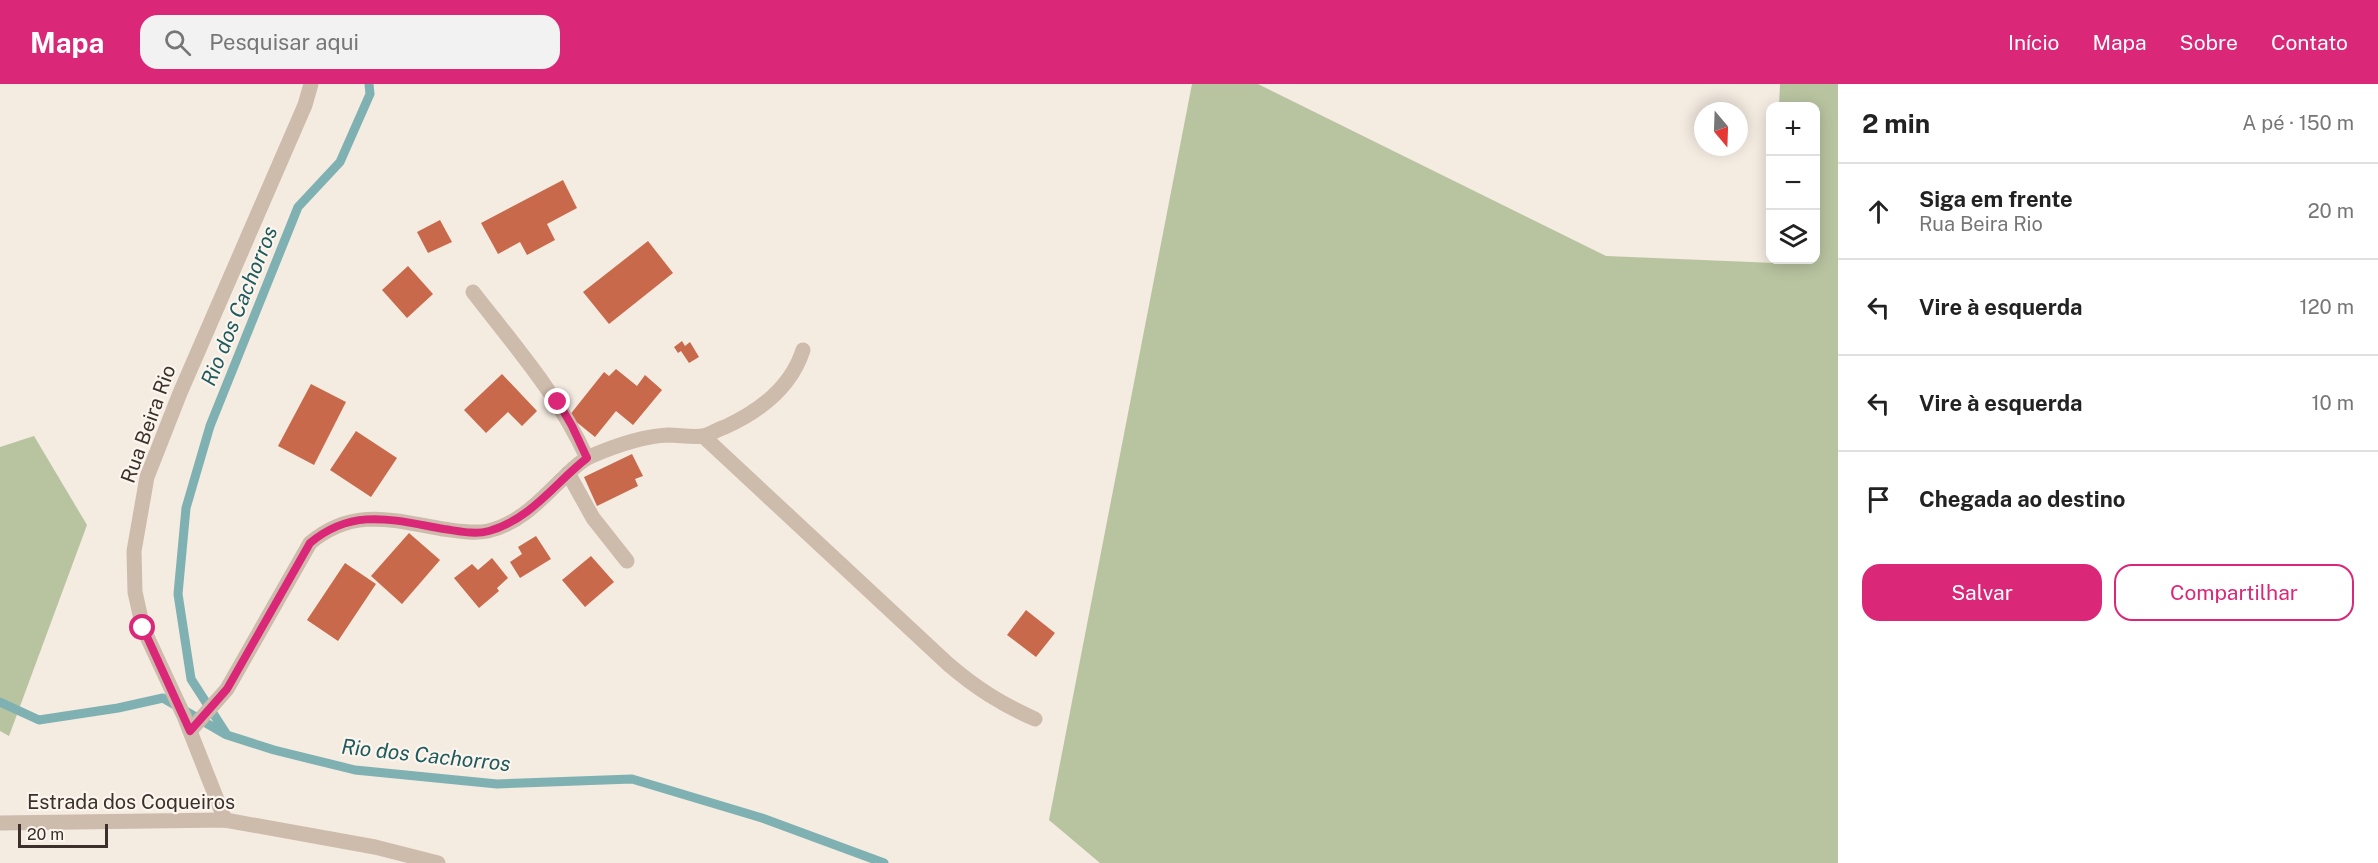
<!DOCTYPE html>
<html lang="pt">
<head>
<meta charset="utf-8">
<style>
  :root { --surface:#fff; --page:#f2f2f2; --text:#222; --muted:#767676; --line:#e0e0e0; --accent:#db2777 }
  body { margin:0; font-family:"Public Sans",sans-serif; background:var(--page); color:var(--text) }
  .controls { position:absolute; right:18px; top:18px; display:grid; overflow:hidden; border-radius:12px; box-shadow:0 3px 15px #0003 }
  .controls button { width:54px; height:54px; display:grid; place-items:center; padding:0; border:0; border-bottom:2px solid var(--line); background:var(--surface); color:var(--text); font:30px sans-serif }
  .compass { position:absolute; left:1694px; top:18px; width:54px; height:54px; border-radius:50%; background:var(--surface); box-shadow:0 3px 15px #0003; rotate:161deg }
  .scale { position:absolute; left:18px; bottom:15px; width:90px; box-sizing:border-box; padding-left:6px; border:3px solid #3b302b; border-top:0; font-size:16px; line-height:21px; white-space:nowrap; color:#3b302b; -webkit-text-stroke:4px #fbf5ee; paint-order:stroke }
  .stop { position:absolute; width:18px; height:18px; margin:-14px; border:4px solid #db2777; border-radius:50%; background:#fff }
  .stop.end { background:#db2777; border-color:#fff; box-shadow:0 2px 6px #0008 }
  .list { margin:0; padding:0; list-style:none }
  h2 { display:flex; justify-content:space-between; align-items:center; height:78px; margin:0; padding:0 24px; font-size:26px }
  h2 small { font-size:20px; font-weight:400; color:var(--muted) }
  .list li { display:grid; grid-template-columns:39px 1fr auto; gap:18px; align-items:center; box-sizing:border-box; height:96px; padding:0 24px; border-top:2px solid var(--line) }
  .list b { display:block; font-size:22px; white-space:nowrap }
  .list p { margin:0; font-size:20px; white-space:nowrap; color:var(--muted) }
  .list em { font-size:20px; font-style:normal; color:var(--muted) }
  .actions { display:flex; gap:12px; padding:18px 24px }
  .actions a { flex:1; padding:14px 0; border:2px solid var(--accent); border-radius:18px; text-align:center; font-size:21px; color:var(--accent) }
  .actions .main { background:var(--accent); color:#fff }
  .icon { flex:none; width:33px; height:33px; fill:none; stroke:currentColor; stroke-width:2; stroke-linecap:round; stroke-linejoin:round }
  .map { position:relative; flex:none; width:1838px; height:779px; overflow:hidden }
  header { display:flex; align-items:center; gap:36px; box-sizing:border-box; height:84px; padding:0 30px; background:var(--accent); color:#fff }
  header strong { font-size:28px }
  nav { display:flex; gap:33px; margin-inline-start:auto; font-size:21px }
  .search { width:420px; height:54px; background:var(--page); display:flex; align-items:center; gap:15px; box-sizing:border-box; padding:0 21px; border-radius:18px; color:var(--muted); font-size:22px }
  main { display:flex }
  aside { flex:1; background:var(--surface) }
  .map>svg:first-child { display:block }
  .grass { fill:#b8c4a0 }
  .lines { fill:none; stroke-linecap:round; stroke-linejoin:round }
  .stream { stroke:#7fb0b2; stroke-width:9 }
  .building { fill:#c8694b }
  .minor { stroke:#cdbbac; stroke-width:15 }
  .route { stroke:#db2777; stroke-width:8 }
  .labels { text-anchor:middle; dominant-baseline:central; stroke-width:4.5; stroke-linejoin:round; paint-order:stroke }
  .street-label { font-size:20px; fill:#3b302b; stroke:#fbf5ee }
  .water-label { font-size:21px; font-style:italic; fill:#1f5a5e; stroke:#fbf5ee }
</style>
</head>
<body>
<header>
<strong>Mapa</strong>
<div class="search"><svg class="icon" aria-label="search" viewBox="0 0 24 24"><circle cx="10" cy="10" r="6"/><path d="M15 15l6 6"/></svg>Pesquisar aqui</div>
<nav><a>Início</a><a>Mapa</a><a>Sobre</a><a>Contato</a></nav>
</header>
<main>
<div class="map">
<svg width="1838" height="779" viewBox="0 0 1838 779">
  <rect width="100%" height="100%" fill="#f4ebe1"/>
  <g class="grass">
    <path d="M1192,0H1258L1606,172L1775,179L1776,176H1816V22H1779L1780,0H1838V779H1100L1049,736Z"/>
    <path d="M34,352L87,441L9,652L0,647V363Z"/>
  </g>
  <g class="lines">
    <g class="stream">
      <path d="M369,0L370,10L340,78L298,123L210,342L186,424L178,510L191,595L227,651L274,666L355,686L497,700L632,695L762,734L884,779"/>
      <path d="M0,618L39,636L118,624L163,614L225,650"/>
    </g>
  </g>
  <g class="building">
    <path d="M563,96L577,124L547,140L555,156L527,171L520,158L498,170L481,139Z"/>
    <path d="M440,136L452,158L428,169L417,148Z"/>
    <path d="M648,157L673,189L609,240L583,208Z"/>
    <path d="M408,182L433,210L407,234L382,206Z"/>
    <path d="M682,257L685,262L690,258L699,273L689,279L681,267L678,269L674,263Z"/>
    <path d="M616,285L637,302L645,291L662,306L633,341L616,327L595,353L569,332L604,288L609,292Z"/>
    <path d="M502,290L537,327L522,342L508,328L486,349L464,326Z"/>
    <path d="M311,300L346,318L314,381L278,362Z"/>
    <path d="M356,347L397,374L371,413L330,386Z"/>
    <path d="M632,370L643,392L635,395L638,402L597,422L584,393Z"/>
    <path d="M409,449L440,476L402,520L371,492Z"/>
    <path d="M536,452L551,475L520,494L510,478L522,470L518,463Z"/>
    <path d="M591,472L614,498L585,523L562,496Z"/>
    <path d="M492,474L508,494L497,504L499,507L479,524L454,494L472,480L478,486Z"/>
    <path d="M345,479L376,500L338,557L307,536Z"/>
    <path d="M1026,526L1055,549L1036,573L1007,551Z"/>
  </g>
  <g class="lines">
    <g class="minor">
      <path d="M473,208C514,261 559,312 587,374"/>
      <path d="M703,352L948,580C976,604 1001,620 1035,635"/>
      <path d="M568,389L593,434L627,477"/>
      <path d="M190,647L227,605L310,459C353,423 392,436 443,445C458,447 473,450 488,447C516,441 538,419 558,399C568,390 577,379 589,373C612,363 642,352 668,351C679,351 693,354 704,352C711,350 718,345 725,343C760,327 791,304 803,266"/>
      <path d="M225,736L184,632L143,544L135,508L134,467L147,393L180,309L305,21L311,0"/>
      <path d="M0,739L225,736L375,763L438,779"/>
    </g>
  </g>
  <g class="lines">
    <path class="route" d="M143,544L190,647L227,605L310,459C353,423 393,436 444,445C459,447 474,451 489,447C530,436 556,398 587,374L572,342L558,318"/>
  </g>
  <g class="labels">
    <g class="street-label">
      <text transform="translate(148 340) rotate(-70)">Rua Beira Rio</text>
      <text x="131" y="718">Estrada dos Coqueiros</text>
    </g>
    <g class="water-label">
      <text transform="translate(239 222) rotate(-68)">Rio dos Cachorros</text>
      <text transform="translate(426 671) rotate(6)">Rio dos Cachorros</text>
    </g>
  </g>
</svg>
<div class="controls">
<button>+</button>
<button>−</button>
<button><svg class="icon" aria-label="layers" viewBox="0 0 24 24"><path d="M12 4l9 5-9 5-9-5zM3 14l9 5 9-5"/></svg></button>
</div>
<svg class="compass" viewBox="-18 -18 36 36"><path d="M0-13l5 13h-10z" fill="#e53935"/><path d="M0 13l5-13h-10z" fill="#767676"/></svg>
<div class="scale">20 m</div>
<div class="stop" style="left:143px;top:544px"></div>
<div class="stop end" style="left:558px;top:318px"></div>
</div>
<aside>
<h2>2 min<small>A pé · 150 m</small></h2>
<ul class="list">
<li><svg class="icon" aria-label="ahead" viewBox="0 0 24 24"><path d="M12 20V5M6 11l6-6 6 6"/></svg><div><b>Siga em frente</b><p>Rua Beira Rio</p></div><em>20 m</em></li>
<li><svg class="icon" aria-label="left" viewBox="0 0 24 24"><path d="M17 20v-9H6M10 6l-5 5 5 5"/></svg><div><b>Vire à esquerda</b></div><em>120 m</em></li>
<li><svg class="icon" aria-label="left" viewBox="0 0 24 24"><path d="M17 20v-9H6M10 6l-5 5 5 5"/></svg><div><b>Vire à esquerda</b></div><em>10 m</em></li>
<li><svg class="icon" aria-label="arrive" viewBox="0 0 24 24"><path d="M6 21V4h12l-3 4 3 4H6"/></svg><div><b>Chegada ao destino</b></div></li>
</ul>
<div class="actions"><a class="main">Salvar</a><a>Compartilhar</a></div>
</aside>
</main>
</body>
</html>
